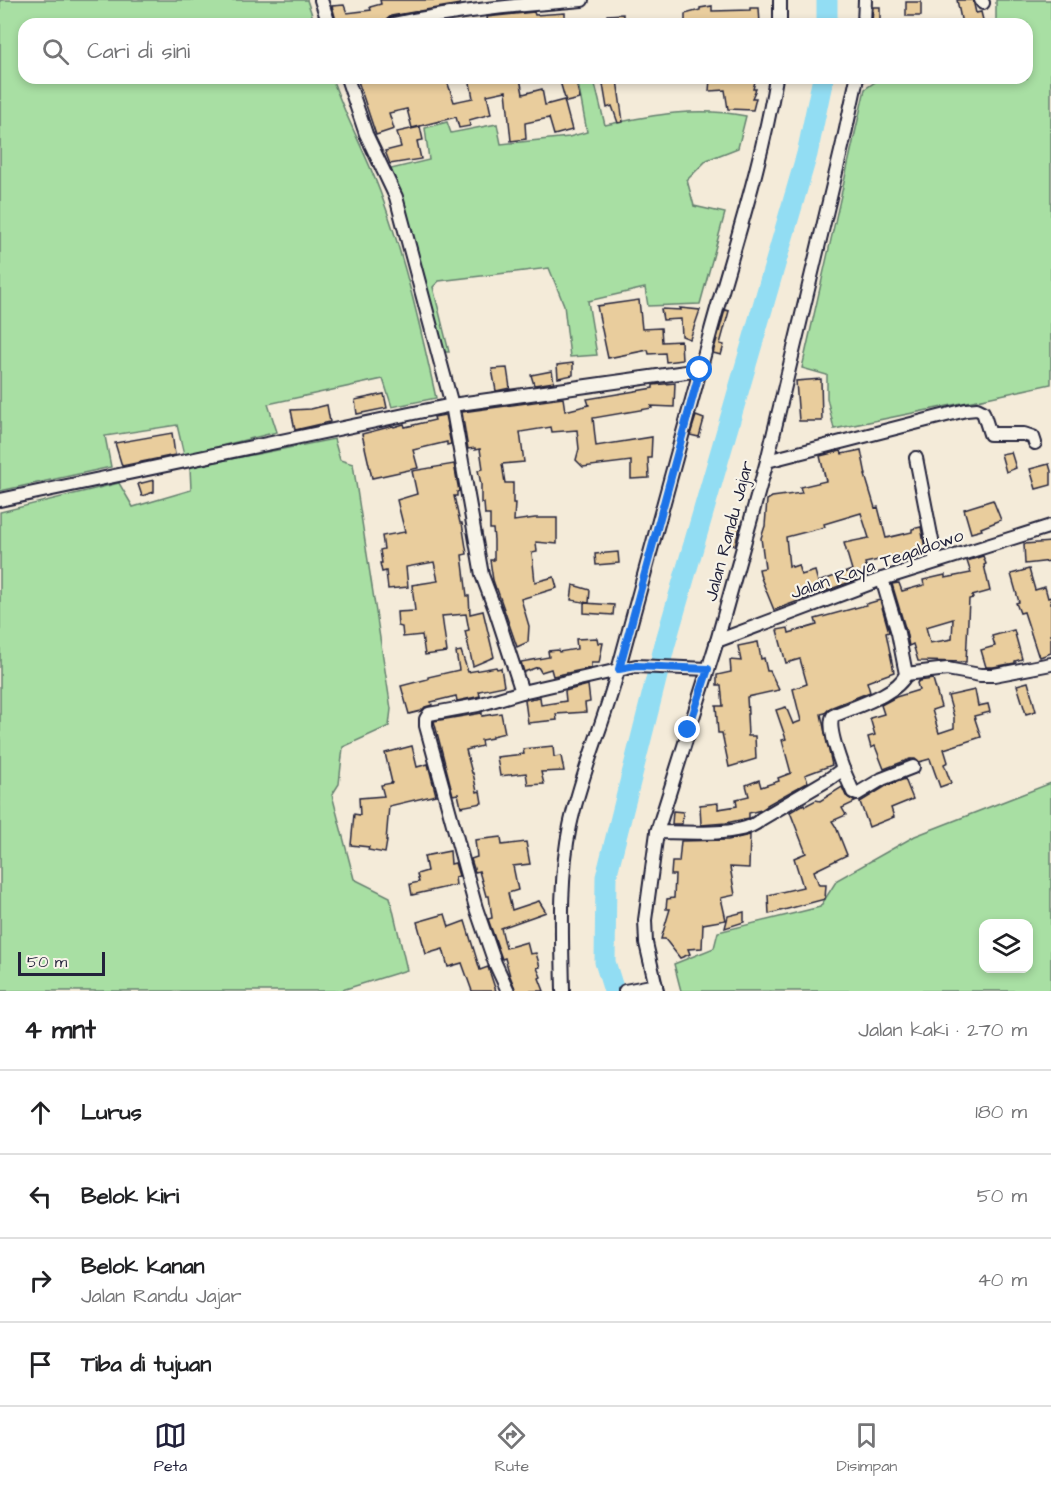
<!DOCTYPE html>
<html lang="id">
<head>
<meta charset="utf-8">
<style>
  :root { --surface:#fff; --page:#f2f2f2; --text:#202124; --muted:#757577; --line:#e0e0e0; --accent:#22223b }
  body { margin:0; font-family:"Architects Daughter",sans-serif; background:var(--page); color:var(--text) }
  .controls { position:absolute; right:18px; bottom:18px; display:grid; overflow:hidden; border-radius:12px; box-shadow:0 3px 9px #0003 }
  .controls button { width:54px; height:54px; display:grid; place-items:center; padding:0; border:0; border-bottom:2px solid var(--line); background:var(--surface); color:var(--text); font:30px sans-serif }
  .scale { position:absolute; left:18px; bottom:15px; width:87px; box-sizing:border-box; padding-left:6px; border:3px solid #22223b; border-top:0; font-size:16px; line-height:21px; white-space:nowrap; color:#22223b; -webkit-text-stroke:4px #f7f3e8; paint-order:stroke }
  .stop { position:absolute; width:18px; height:18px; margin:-14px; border:4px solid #1a73e8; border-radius:50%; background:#fff }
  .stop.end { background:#1a73e8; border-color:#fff; box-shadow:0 2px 6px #0008 }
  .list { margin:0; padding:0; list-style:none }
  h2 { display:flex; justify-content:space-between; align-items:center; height:78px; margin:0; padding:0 24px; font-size:26px }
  h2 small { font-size:20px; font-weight:400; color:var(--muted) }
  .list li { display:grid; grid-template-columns:39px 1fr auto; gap:18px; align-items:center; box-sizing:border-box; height:84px; padding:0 24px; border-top:2px solid var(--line) }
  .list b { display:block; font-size:22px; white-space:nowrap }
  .list p { margin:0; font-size:20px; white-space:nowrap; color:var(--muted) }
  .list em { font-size:20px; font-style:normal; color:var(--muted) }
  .icon { flex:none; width:33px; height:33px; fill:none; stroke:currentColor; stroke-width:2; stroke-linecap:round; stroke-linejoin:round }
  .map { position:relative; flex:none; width:1051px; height:991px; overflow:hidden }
  .search { position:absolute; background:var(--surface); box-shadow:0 3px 9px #0003; left:18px; right:18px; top:18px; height:66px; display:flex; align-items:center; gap:15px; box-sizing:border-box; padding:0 21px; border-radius:18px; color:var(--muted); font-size:22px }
  .sheet { height:414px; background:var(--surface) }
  nav { display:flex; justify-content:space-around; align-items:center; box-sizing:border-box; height:84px; border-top:2px solid var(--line); background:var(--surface); font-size:16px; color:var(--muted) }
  nav a { display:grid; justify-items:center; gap:3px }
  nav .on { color:var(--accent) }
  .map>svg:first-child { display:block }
  .green { fill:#a8dfa3; stroke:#65806f; stroke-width:1.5; fill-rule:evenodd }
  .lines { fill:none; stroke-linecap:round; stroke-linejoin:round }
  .river { stroke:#92ddf3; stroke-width:21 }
  .building { fill:#e9cd9d; stroke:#22223b; stroke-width:1.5; fill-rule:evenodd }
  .minor-casing { stroke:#22223b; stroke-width:16 }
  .minor { stroke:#f7f3e8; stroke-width:12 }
  .route { stroke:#1a73e8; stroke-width:8 }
  .labels { text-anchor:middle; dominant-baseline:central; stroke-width:4.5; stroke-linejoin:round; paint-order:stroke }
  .street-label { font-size:18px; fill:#22223b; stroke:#f7f3e8 }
</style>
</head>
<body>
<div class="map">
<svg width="1051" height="991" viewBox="0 0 1051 991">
  <rect width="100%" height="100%" fill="#f4ebd9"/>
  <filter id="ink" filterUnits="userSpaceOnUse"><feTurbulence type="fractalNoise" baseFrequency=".0167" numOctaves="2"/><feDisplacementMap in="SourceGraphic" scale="12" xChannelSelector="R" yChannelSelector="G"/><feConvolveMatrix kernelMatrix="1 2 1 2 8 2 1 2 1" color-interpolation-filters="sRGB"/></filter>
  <g filter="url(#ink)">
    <g class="green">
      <path d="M0,0H307L315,24H24V78H332C346,119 368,157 382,197C406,263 421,330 436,398L392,407L383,379L268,404L277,432L184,455L177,425L105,436L111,467L0,491Z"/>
      <path d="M996,0H1051V384L982,399L834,429L827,398V375L802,368L865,89L881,78H1027V24H996Z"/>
      <path d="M577,78H602L594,80L605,125C652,115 697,106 746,116L738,148L707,160L687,180L694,206L725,213L700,304L648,306L645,288L588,301L597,355L570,357L564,305L549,268L439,281L433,287L449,352H440L402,205L391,169L429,160L425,128L447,122L451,133L497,124L501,144L569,137L587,132Z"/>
      <path d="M334,439L340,460L353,464L391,709L389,726L343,747L339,784L332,795L354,879L390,897L407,970L339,991H0V512L119,483L133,507L191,490L190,467Z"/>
      <path d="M1051,783V991H681L674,964L714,948L718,932L820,907L837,880L915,836ZM984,924H1028V968H984Z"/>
    </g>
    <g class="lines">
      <g class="river">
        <path d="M827,0V24"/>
        <path d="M614,991L605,962L606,877L665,644L807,154L823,78"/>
      </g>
    </g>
    <g class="building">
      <path d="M380,0H460V4L391,16L386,20L376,22V24H337L332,6L344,5L347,13L371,10L370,7L381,4Z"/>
      <path d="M957,0H973L976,13L981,12L984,24H962Z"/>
      <rect x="906" y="2" width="15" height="14"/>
      <path d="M712,6V11L750,10V8H759L760,24H685V14L700,10V8Z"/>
      <path d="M873,7H880V24H872Z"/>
      <path d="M534,12L535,15L565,13V24H488L487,17Z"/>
      <path d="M623,14V24H605L607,15Z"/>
      <path d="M368,78H397L399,84L420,78H442L443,82L447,81L454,102L473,98L469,78H520L523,94L542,89L545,105L564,100L572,130L554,135L549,118L525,123L526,139L511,141L506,91L487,95L491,114L469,120L470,126L459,128L456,117L412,128L407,109L389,113L394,129L376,135L358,81Z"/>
      <path d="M559,78H575L580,99L566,102Z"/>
      <path d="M733,78H756L753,89H756L752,98H756L753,110L728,109L725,90L709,91L710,79L733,80Z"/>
      <path d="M617,80L623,122L618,123L612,106L607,108L603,84Z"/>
      <path d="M420,127L423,140L417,141L421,159L390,164L385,151L401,147L397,132Z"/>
      <path d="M639,300L642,329L661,328L662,342L681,341L682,360L666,362L665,353L649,354L648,350L608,358L597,306Z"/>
      <path d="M680,308L700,310L690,339L682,336L681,319L663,320L661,309L681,310Z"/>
      <path d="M725,310L729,311L720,344L724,345L721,355L713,353Z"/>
      <path d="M573,363V375L558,378L557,365Z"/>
      <path d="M507,368L510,388L496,391L492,369Z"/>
      <path d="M552,371L554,382L534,385L531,375Z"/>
      <path d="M821,379L822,421H799L796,381Z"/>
      <path d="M675,383L674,407L651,406L652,408L593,418L596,446L652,437L651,458H648L649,478L631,479V461L583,467L576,460L579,449L577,430L552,432L551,427L520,432L524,462L502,464L505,483H513V503H515L514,521L535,518H557V544L536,542L537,552L532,553L535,582L554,577L557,588L521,599L529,626L528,642L517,647L497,589H496L493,580L490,560H494V540L493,529H490V515H485L484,503H481V484L478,470L483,469L480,449L475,450V448L468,449L462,412L563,398L565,411L589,405L587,399L653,388V385Z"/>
      <path d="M384,394L387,408L357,414L355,400Z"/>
      <path d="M327,405L330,422L295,430L291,410L311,409Z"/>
      <path d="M445,415L451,444L447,445V442L413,450L418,468L372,478L362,434L393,426L394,427L404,424L405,427L435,420L434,417Z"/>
      <path d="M696,416L704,419L699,437L690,435Z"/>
      <path d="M172,433L175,455L122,466L115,443Z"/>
      <path d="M861,450L866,475H865L875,508L878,507L886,538L912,532V529L921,527L926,554L906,559L905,557L893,560L892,557L865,563L869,575L774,610L761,578L759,569L765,568L761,538L765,526L767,500L772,497L802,493L800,487L826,481L820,456L841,451L842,454ZM861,513L869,538L844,543L852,570L818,582L815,571L801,575L798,565L792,567L791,565L789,566L786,537L825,527L824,524Z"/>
      <path d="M1011,452L1016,468L1006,472L1001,454Z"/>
      <path d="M454,464L459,491L457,492V496H454L460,523H462L467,554L462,555L467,596H469L470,614L483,611L494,657L473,666L465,631L469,630L466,614L442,616L447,652L425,655L422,635L403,637L402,627L398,626L397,612L415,611L412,585L438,581L434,562L406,567L408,587L388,589L386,571L382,572L380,563H382L380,550L384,549L382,536L405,532L397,500L417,494L412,471Z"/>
      <path d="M1049,464L1051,471V485L1036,489L1030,469Z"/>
      <path d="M154,480V492L142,496L138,484Z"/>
      <path d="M993,500L1001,520L981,528L982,530L971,533L964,509Z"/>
      <path d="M732,522L741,524L735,545L728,544Z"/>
      <path d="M1051,542V561L1025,564L1024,544Z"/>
      <path d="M618,552L619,563L596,565L595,554Z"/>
      <path d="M983,556L986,564L984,565L990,591L972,596L973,598L969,599L966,662L918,661L913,644L909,646L906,631L892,584L899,583L902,591L924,585L923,580L945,575V578L971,573L967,561ZM953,619L952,639L930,643L926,627Z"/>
      <path d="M1029,569L1035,590L1045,587L1048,598L1051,597V653L1040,657L1039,654L1038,655L1024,612L1020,613L1016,603L1019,602L1011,574Z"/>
      <path d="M573,585L590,590L589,603L571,600Z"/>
      <path d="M880,600L889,632L886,633L894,672L867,682L870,692L830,708L825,713L821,714L832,765L805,775L808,782L767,805V806L761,810L749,813V818L726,823L701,825L700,805L718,803V809L737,806L736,799L749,796L746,785L759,780L761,787L779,781L778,778L791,773L782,740L786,739L776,710L786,707L793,724L801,721L793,689L807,684L800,659L786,663L777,630L788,628L789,633L817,625L815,619L866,605V604Z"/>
      <path d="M584,603L614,605L613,615L584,613Z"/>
      <path d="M1014,630L1022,659L1015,661V663L993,667H986L981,650L995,646L992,636Z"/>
      <path d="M597,638L598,643H603L599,663H591V668L553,676L551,669L541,672L538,667L524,672L521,662L549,657L548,651L558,650L559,652L577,649L576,639Z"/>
      <path d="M758,642L761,659L764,658L767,671H770L779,690L747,697L748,714H747L748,736H755L756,759L729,767L722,733H718L716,706H723L721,685H717V675L731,672L730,660L741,661L738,646Z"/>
      <path d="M461,651L468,672L496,667L497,669L501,668L504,686L479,691L480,696L476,697L457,701L456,696L431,702L432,705L425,707L421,711L409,714L401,686L428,679V677L459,670L456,652Z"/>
      <path d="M933,679L941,707L932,710L939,733L954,728V717L948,696L975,690L978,706L988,704L990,712L974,716L981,737L944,749L948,762L944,764L951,783L940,787L930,759L919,762L915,759H910L884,769L875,746L871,748L868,737L875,735L870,718L884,714L881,705L896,697L919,690L917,683L919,681Z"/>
      <path d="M1028,682L1036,711L1026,714L1017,685Z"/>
      <path d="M588,685L590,702L585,703L586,712L556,714L557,720L528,723L525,700L540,697L541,705L566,701L565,691Z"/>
      <path d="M482,713V716L501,713L505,733L492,736V738L481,740L482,746L466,750L472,773H473L477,792L480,791L482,803L461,807L458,794L453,795L434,721Z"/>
      <path d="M412,746L417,767L428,764L436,795L389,806L386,841H387L385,853L368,850L369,847L351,845L354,814L360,815L359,798L384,796L381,785L392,783L385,753Z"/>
      <path d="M553,746L554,757L561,756L564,771L541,772L544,784L528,785L526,773L500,776L497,757L524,754L523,749Z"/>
      <path d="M905,779L913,799L891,808L894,817L869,827L860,802L886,786Z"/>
      <path d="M842,787L846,796L855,802L842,808L846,815L832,821L836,827L847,855L814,871L819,885H826L825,899L769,914L768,895L803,887L794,858L806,853L790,812L804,804L805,806L816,800L820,801Z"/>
      <path d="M673,811L683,812L682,824H672Z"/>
      <path d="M750,835L749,868L730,867L735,895L721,898L726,920L703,924L702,948L688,949L690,954L680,958L665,939H661L670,909H666L667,899L674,898L675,875H671L672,862H679L681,841L728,840Z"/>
      <path d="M501,837L502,845L526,842L530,864L513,866L518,890L508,893L512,910L539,901L546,912L501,928L506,948L527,942L530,954L536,953L540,967L537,968L541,977L539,978L544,991H516L510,976L505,958L502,959L488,919L492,918L489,896H486L479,871L475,872L471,859L477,857L475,840Z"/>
      <path d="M450,851L451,864L455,863L459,876L455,877L456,885L412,895L410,884L419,882L417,874L427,871L424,856Z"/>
      <path d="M744,912V922L725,928L728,916Z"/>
      <path d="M445,914L449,927L465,921L480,970L488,967L496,991H472L462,963L448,967L443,949L426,954L417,922Z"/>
    </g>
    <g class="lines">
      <g class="minor-casing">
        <g id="minor">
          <path d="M321,0L329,24"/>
          <path d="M981,0L983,3"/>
          <path d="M393,24C455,11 519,5 582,0"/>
          <path d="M780,24V0"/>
          <path d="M864,24L865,0"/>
          <path d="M347,78L366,134L396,197L452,405L482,575L496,612L522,692L636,666L708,669"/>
          <path d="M916,458L936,561"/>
          <path d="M767,461L966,410L977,409L983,412L990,434H1024L1033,437L1035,443"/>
          <path d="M0,500L452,405L700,370"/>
          <path d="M717,641L882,579L1051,526"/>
          <path d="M906,674L947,669L980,675H994L1051,664"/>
          <path d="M843,769L853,792L857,794L882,779L913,767"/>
          <path d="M657,832C680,832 745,838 761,819L829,779L843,769C839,757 827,727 833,716C853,707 897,695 906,674L898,633L882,579"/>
          <path d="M508,991L495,963L476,908L426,726V719L429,714L478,705L522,692"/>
          <path d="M563,991C562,937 559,878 570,826C582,770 606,718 620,663C650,552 680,441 711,330C734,247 762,163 776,78"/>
          <path d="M625,991L656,985"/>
          <path d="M657,991L646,943L645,920L657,832L717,641L767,461L843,143L857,78"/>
        </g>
      </g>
      <use href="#minor" class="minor"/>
    </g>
  </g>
  <g class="lines" filter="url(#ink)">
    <path class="route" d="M688,730L708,669L636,666L619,669L700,370"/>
  </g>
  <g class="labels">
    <g class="street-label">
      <text transform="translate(729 531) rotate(-75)">Jalan Randu Jajar</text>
      <text transform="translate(877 564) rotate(-19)">Jalan Raya Tegaldowo</text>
    </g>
  </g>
</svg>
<div class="controls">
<button><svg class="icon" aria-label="layers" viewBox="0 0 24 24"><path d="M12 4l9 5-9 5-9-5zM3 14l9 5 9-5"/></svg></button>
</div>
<div class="scale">50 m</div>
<div class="stop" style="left:700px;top:370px"></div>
<div class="stop end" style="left:688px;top:730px"></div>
<div class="search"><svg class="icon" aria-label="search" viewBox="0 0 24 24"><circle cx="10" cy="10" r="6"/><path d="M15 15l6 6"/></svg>Cari di sini</div>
</div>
<section class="sheet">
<h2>4 mnt<small>Jalan kaki · 270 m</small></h2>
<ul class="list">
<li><svg class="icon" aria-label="ahead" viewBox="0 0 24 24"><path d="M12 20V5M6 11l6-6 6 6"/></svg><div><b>Lurus</b></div><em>180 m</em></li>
<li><svg class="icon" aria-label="left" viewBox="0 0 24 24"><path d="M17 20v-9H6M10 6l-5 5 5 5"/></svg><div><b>Belok kiri</b></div><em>50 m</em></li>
<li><svg class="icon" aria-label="right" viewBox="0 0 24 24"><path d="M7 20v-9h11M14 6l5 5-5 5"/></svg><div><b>Belok kanan</b><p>Jalan Randu Jajar</p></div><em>40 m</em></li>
<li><svg class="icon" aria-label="arrive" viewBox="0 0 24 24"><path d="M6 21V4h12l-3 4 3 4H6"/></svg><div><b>Tiba di tujuan</b></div></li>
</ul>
</section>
<nav>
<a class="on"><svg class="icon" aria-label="map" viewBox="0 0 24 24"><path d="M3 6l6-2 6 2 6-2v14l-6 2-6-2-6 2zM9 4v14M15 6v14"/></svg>Peta</a>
<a><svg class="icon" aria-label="directions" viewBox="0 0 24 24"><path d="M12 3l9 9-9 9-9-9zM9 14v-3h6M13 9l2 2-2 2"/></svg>Rute</a>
<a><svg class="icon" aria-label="saved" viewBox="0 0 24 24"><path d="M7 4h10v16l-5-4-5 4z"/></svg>Disimpan</a>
</nav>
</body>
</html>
